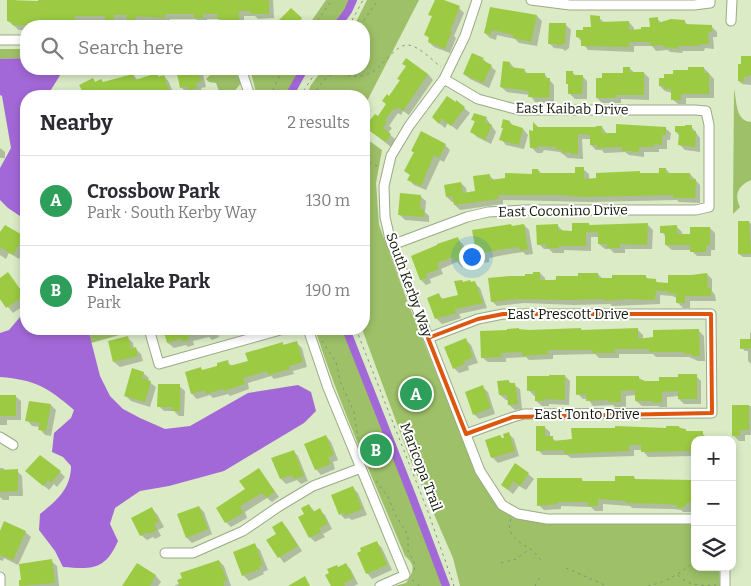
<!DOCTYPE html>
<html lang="en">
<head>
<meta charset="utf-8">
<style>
  :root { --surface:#fff; --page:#f7f7f7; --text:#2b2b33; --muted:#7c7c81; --line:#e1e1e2; --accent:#db2777 }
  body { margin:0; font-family:Bitter,serif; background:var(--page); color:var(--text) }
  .controls { position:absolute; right:15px; bottom:15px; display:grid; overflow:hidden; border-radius:10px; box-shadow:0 2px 8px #0003 }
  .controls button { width:45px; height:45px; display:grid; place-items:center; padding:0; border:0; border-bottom:1px solid var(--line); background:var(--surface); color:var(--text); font:25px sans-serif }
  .you { position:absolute; left:471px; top:256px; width:18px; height:18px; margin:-12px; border:4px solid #fff; border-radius:50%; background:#1a73e8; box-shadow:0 0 0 8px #1a73e833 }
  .badge { display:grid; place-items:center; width:32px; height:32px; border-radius:50%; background:var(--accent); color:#fff; font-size:16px; font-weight:700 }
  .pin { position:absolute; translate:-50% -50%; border:2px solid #fff; box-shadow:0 1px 5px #0006 }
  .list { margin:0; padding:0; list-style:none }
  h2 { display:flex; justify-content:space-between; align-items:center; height:65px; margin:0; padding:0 20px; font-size:21px }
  h2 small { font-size:16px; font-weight:400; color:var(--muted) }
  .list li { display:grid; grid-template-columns:32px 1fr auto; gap:15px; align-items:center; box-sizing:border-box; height:90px; padding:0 20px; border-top:1px solid var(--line) }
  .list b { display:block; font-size:19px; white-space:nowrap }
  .list p { margin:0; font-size:16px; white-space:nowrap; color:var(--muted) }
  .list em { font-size:16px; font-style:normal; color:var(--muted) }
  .icon { flex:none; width:28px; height:28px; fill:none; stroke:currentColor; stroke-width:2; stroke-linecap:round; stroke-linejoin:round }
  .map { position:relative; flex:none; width:751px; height:586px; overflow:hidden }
  .search { position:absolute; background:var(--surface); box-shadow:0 2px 8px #0003; left:20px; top:20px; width:350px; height:55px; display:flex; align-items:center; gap:12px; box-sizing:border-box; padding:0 18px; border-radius:20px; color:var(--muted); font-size:19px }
  .panel { position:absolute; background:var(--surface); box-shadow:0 2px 8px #0003; left:20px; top:90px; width:350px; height:245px; border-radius:20px }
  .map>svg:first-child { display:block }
  .green { fill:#9dc068 }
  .water { fill:#a368d7 }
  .shadow { fill:#0003 }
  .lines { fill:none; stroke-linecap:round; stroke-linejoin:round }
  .canal { stroke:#a368d7; stroke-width:8 }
  .building { fill:#9ccb43 }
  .minor-casing { stroke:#9aa986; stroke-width:11 }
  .path { stroke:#879378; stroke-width:1; stroke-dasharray:2.5 4; stroke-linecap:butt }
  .minor { stroke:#fff; stroke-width:9 }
  .marked { fill:none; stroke:#dd560c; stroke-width:4; stroke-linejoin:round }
  .labels { text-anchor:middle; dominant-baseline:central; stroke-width:4; stroke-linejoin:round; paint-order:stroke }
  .street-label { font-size:14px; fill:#12180a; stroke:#fff }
</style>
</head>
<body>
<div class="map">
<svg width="751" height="586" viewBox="0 0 751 586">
  <rect width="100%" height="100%" fill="#dbebc6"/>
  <g class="green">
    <path d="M326,0H352L336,26H308Z"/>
    <path d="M367,0H419L364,107V96H306L311,85L323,69H364V26H354Z"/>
    <path d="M0,49H26V58L0,59Z"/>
    <path d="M209,69H234L241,83L234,92L225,93L219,91L216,83L209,82L206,79L212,73Z"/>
    <path d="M250,69H302L288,96H257Z"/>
    <path d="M734,89C737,101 735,121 751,122V180C738,186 734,194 740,207L733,214Z"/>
    <path d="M364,137L382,150L376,183L379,225L408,303L472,462L499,507L541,521L695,522V567H719L720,586H460L453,558L410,459L362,329H364Z"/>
    <path d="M87,329H131L130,332L91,343Z"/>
    <path d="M315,329H344L419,519L444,586H395L406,583C413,572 417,566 405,556C374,480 340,407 315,329Z"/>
  </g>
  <g class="water">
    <path d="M26,58V69H64L47,96H26V220L8,208L0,200V168L11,148L2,96L0,95V59Z"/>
    <path d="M26,310V329H88L100,376L110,396L123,409L140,418L165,429L190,426L248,393L298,385L311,392L316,411L304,423L224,471L169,486L140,491L115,508L110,524L118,541C105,571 91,569 63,567L55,551L39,530L40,514C56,501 71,489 71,466L63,457L52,452L54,433L71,418L74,410C47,387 36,380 0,377V333L9,330Z"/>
  </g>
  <g class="shadow">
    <path d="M8,0H15L18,2L39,3V0H273L274,18L258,19L255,16H244V26L223,24L218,19H207V23H200L196,19H170V22L140,20V25L134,24L129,20H119V25H111L107,21H80L79,26H26V30H19L8,21Z"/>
    <path d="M436,0H441L459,8L464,13L454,36L456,38L450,53L434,47L429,42L430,39L426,35L433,17L430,14Z"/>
    <path d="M491,8L537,16L542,21L537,46L519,43L515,39L497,35L496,40L490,38L485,33Z"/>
    <path d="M291,10L306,24L304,26H284L279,21Z"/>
    <path d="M599,18L605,23L629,22L634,28V31L651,28L657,19L662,23L684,21L688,25L711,26L717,32V37H713L714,49L705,48L704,51H682L683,53L670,52L668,50L656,51L652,46H634V52L588,50L578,37L593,29Z"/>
    <path d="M566,25L571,30L569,48L565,51L563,49L554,48L549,43Z"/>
    <path d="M751,57V85L742,84L739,81L742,65Z"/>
    <path d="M483,59L496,71L489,88L470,79L464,74Z"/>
    <path d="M510,63L515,69L524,70L528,74L545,75L554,85V103L535,102L530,95L507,92L501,87Z"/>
    <path d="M629,68L635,73H644L649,78V100L621,99V103H602L597,98Z"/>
    <path d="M704,68L714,79V98H686V104H678L672,99V93L665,91L660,86Z"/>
    <path d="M182,69H198L203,74L206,87L201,88L202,93L195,94L192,91L186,92L181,87L177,70Z"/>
    <path d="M573,73L576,76H582L587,81V99H575L569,93V86L567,83Z"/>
    <path d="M157,74L160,78L164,76L169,82L174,95L170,96H86L81,85L93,80L96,83H104L133,75L138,80Z"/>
    <path d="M428,74L433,80L409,115L403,111L401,115L398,113L389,126L392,128L388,133L396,140L391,147L364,126L368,120L370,122L378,118L387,105L389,97Z"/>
    <path d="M457,102L470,113L457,130L448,123L445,128L439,123Z"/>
    <path d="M486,118L496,132L491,144L477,137L472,132L476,123L473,119Z"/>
    <path d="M510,122L514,127L523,129L528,135L524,149L506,145L501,139L504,129L502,127Z"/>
    <path d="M691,126L700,138V152L685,150L680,145V136L676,132Z"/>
    <path d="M602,127L607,134L665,128L671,133L670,140H667V149H659V152H644V157L629,155L625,152L604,153L602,150H596L591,145V139H582L583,159L568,158L560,152L544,150L542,153H537L531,147L534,132L538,129L598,128Z"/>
    <path d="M445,145L450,150L444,162L440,160L426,190L414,185L409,180L411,176L415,153L412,151Z"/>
    <path d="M0,148L5,152V158H0Z"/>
    <path d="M583,169L589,174V180L641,174H660L666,169L670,174H690L700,185V203L679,202L677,200L590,202L503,200V204L460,210L455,205L454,202H452L447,197L445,186L461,183L466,188L467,194L477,192L489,175L494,180L533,175L538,170L543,175L577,174Z"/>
    <path d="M420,196L426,201L425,212L429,216V222L405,220L400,215Z"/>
    <path d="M749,222L751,224V257H743L739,254Z"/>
    <path d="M589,224L590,226L647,224L653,230L652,249H625V253H614L610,249H605L599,244V237H591V251L564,250V253H553L549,249H544L539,244L558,226L563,231L573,232Z"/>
    <path d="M524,225L529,230L533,254L526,255L523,252L504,255L489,258V262L483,263L478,258L512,227Z"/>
    <path d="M677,227L682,232V235H691L710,228L715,233V250H711V256H697L691,250H672L666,245V237L662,232Z"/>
    <path d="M0,235L23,237L26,240V246L19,259L9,253L6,259L0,255Z"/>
    <path d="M457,239L463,244L470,263L462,267L457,262L441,269L443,274L430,279L431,283L426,285L421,280L412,257Z"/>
    <path d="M540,273L545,278V281L598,274L603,279L645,276L649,280H655L659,284H670L707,274L712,279V291L715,295L716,301H690V308H683L677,302L678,298L672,296L660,295V304L612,306L610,304L574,305L524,303L497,306L492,301L526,278V275Z"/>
    <path d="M8,274L26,297V304L13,313L0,297V287Z"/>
    <path d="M463,283H474L480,288L487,308L459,314L461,318L442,324L436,318L439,295L444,300L459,296Z"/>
    <path d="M164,329H229L218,334L219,337L212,340L209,337L193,341L194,345L188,347L186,345L174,348L168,343Z"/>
    <path d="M581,329L583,331L637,329L643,335V340L699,331L704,336L705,361H698L689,357H656L653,354H619V358H599L595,354L553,355V359L529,360L526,357L506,358V362H488L482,357L519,331Z"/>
    <path d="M750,333H751V364L748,361V351H745L742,348L750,340Z"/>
    <path d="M127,337L133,343L134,349H136L141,354L143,361L120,367L114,362Z"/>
    <path d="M466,340L471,345L478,363L468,366L469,370L459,373L454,368Z"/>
    <path d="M296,342L302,348L307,367L293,371L294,374L274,379L271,376L248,383L249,389L230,396L228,394L213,398L210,395L197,399L192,394L203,371L219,366L227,362L232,366L249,362L282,343L285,346Z"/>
    <path d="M143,373L149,378L148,381L156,387L150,407L131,401L125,395Z"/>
    <path d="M565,376L570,381L569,405L549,404V406H542L536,401V396H534L529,390Z"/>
    <path d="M696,376L701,381V404H684L679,399V396L667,397V407H660L658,406H642L636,401V395L626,396V407H615L613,405L593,406L588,399H583L578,394L638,377L645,382H660Z"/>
    <path d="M508,381L520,389L522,409L515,410L509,405V400H506L500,395Z"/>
    <path d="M179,386L185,391L184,416H179L174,411H164L159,406Z"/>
    <path d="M482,387L488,392L495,414L479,419L474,414Z"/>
    <path d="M0,396H15L21,401V420H7V425H0Z"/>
    <path d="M51,405L56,410L51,436L45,435L40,429V427L32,426L27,420Z"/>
    <path d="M751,406V435H745V441H739L734,436L733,407Z"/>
    <path d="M544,427L550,432V438H552L557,442L679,427L689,432L702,433L708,439L713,440H695V456L648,457L642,450H634V456L571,458L567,455H543L538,450Z"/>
    <path d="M509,434L514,439L519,456L498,463L492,457L503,439Z"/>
    <path d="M326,436L331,442L338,460L333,462L335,469L321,475L316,469Z"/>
    <path d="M293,451L298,456L308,481L301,484L297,480L286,484L281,479Z"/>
    <path d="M0,468H3L6,471H17L22,476L23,496H9V500H3L0,497Z"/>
    <path d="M259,469L279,497L272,502L267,498L245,512L247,518L231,527L226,522Z"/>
    <path d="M60,472L65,477L57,487L54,484L49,490L32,476Z"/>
    <path d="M528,474L534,479L526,490L519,486L513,494L502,485Z"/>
    <path d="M634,477L637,481L695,480V508H691V512H683L681,510L673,509L632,508L630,506L603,504V511H595L591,507L561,506V509L544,510L539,505L581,479L584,482H616Z"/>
    <path d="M353,488L358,493L367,515L352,520L349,518L345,519L340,514Z"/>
    <path d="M309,505L315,512L319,510L325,515L332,529L323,534L325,537L315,542L310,537L306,515Z"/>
    <path d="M199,507L204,512L212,534L192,543L187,538L179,514Z"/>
    <path d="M152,509L157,514L164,527L158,530L161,536L155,539L153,537L147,540L141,535Z"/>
    <path d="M282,523L287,528L302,551L284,563L268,541L278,534Z"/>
    <path d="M25,532L31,537L18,565L4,558L3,561L0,560V534Z"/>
    <path d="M377,543L382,548L392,570L372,579L367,573Z"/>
    <path d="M254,545L260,550L268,570L263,572L264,574L249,581L243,575Z"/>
    <path d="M51,561L57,566L59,586H21L20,581Z"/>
    <path d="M219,561L224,566L231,586H174L180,583L183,579Z"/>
    <path d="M346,564L351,570L358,584L354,586H333L338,568Z"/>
    <path d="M137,565L156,576L161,582L158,586H127Z"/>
  </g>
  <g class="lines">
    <g class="canal">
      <path d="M337,26L348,11L353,0"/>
      <path d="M289,96L304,69"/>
      <path d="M346,329L412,496L446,586"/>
    </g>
  </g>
  <g class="building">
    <path d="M7,0L38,1V0H269V14H251V11H239V21L217,19V14H203V18H194V14H165V18L136,16L135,20H127V15H114V20H105V16H75V22L60,21L55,23V26L12,25V22L7,21Z"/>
    <path d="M435,0H444L460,6L450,31H452L445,49L428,42L429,37L424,35L432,16L428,15Z"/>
    <path d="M490,7L537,15L531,42L513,38V35L492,30L491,35L484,33Z"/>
    <path d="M291,8L302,18L299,21L304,26H283L278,21Z"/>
    <path d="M590,15L600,16V22L629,21V30L641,29V27H650L649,18L658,17V23L671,19L685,20V24L712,25V32H708L709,44H700L699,46H678V49L663,47V45L650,46L651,42H629V47L581,46V38L576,37V30H583V27H591Z"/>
    <path d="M549,23H566L565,43L559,46L557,44H548Z"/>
    <path d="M472,53L484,58L482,60L492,65L483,83L463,74Z"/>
    <path d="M741,56H751V75H749V77H744V82L738,81V64H741Z"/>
    <path d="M406,58L428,74L403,111L398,107L395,110L393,109L385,120L387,122L383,128L391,134L386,142L364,127V123L367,118L370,120L375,114L378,116L386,104L382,101L387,94L389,96L400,80L397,79L406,66L402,64Z"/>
    <path d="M503,61L510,62V67L525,69L524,73H545V78H550L549,98L528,97L529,91L500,87Z"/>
    <path d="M623,67H630V72H644V95H616V98H596V78H602V73H623Z"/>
    <path d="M688,67H704V73H709V94H681V100H671V89H664V86H659V78H664V74H673V70H688Z"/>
    <path d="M176,69H198L201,82L196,83L197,88L188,90L187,86L180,88Z"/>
    <path d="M566,71H573V75H583L582,94H568V84H566Z"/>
    <path d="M157,73L158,77L164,75L169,90L164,91L166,95L161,96H156L155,94L148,96L147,93L135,96H116L114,90L101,96H85L79,85L93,78L95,82L101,79L103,82L133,74L135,80Z"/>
    <path d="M447,96L456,102V100L465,107L451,126L442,119L439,124L432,117Z"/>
    <path d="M474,113L487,117L485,122L492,125L485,140L470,132L475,121L471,120Z"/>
    <path d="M503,119L510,121V124L523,128L519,145L499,140L503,128H501Z"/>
    <path d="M533,122L538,127H596V126H602V133H616V124L666,127V135H662V145L654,144V147H639V152H632V151H622V147L597,148V145H590V135L578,134V154H571L570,152L562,153V149L556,150V147L538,146L537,148H530L529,130L533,131Z"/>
    <path d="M685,125H692V131H696L695,147L678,145L679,132H675V126H685Z"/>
    <path d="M421,131L446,144L439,158L434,155L421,186L407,180L410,175L404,171L414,152L411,151Z"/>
    <path d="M575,167H584V179L596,178V173L640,171V173H659V168H666V173H690V179H696L695,198H673V195L584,197L561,195H498L499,199L454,205L452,196L446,197L444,185L461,182L463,193L475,191L473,176L490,174V180L505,178V173L532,174V169H538L539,173H575Z"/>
    <path d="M400,193L421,195L420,209L424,210V217L398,215Z"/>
    <path d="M738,221H749L751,254H738Z"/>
    <path d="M572,223H589V225L648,223L647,245L620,244V248H607V244H598V232H586V246H559V248H546V244L537,245L536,225L558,224V230L572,231Z"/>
    <path d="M511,224L512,226L524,224L528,249L520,251L519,247L498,250L484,253V257L477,258L472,230Z"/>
    <path d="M5,225L24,236L13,255L0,247V232Z"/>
    <path d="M677,225V234H690V227H710V245L706,246V252H690V245H665V233H660V226Z"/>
    <path d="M458,237L466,258L455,262L453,257L437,263L439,269L426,274L427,278L420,280L411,256L437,245V244Z"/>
    <path d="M8,272L25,296L6,308L0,299V278Z"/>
    <path d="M533,272H540V280H556V276H578V273H598V278H612V275H646V278L656,279V282L668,283V275H691L707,273L708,288H711V296H685V303H676V294L668,293V291H656L655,300L627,299L605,301V299L568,300L518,299L491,302L488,278L510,276H525V274H533Z"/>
    <path d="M462,280L463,282L470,280L471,282L475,281L483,303L455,309L456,313L435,319L427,298L439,293L441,299L458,295L454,281Z"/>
    <path d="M519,328V329L529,330L581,328V330L638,328V339L653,337V330L699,329L700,356H692V354H684V352H649V349H614L615,353H593L592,350H548V354L522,356V352L501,353V357L481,358L480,331L507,330V329Z"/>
    <path d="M163,329H208V330L188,336L189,340L182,342L181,339L167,343Z"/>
    <path d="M128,336L131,349L136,347L138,356L113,362L108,341Z"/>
    <path d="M466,338L473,357L464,361L465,364L453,369L444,347Z"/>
    <path d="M740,339H751V348L740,349Z"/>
    <path d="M297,341L303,362L289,366L290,369L268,375L267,371L243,378L245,384L224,391L223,389L206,394L205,390L191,394L185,372L201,367L202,370L217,366V363L228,360L229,366L248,361L245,353L283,342V345Z"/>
    <path d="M132,368L144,372L142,378L151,381L145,402L124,396Z"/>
    <path d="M678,374H697V399H678V391L662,392V402L653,403V401H635V390L621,391V402H608V400L586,401V394L576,395V376H639V380H644V381H659V377H678Z"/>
    <path d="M549,375H565V400L544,399V401H535V391H527V376H549Z"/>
    <path d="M509,380V383H515L518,404L508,405L507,395H499L497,381Z"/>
    <path d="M158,384H180V411H172V407H157Z"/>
    <path d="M483,385L491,408L473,415L465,392Z"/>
    <rect x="0" y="395" width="16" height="21"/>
    <path d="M29,401L51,404L46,431L38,430L40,423L25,421Z"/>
    <path d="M732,405H749V430H740V436H732Z"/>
    <path d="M536,426H545V436H553V441L572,439L571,428H615V426L666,428V426H679V428L686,429V431H703V440H695V451L641,452V445H629V451L564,454V450L536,451Z"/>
    <path d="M509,432L515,451L491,458L485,440L500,435L502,438H504L503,434Z"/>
    <path d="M326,435L334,455L328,457L331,464L315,470L304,444Z"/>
    <path d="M294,450L304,476L294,479L292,475L280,479L271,458Z"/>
    <path d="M40,455L61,471L51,483L48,480L43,486L25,471Z"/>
    <path d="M515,463L529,473L520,486L513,481L508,490L501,485Z"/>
    <path d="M259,468L275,492L266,498L262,493L240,506L243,513L225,523L216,508L245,489L239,481Z"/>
    <path d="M18,469V491L0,492V470Z"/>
    <path d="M615,476H634V479L695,480V503H686V507L677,508V505L667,504L626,503V501L598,499V506H588V502H557V504L537,506V478H582V481H615Z"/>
    <path d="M353,486L362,509L345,516L344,512L339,515L331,495Z"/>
    <path d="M309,504L313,512L320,508L328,524L319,528L321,532L309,538L298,517L304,514L301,508Z"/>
    <path d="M199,506L208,529L186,538L177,514Z"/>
    <path d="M152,507L159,522L154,524L157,530L149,534L148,532L140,536L131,518Z"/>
    <path d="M4,521L26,531L13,560L0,555V531Z"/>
    <path d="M282,521L298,546L278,558L266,540L276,534L272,527Z"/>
    <path d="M377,541L387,565L366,574L357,553L361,551L360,548Z"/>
    <path d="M255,543L263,565L259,566L260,569L242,576L233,552Z"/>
    <path d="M52,559L55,583L19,586V580H21L19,564Z"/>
    <path d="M219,560L227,581L223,582L224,586H180L177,580L182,578L180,573Z"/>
    <path d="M137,563L156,575L150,586H122Z"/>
    <path d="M346,563L354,578L344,583L345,586H331L325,575L329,573L327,569L337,565L338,567Z"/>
    <path d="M305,576L310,586H288Z"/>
  </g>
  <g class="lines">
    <g class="minor-casing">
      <g id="minor">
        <path d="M477,0L465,36L444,79L409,126L391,156L384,186L385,217L390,239L480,471L502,505L518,514L547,519H695"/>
        <path d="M531,0L570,5H694L710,3V0"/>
        <path d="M731,21L732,0"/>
        <path d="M0,40H26"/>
        <path d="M241,69L250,96"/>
        <path d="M392,245L467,217L488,212L524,210H696L709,207V125L706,111L695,110H519L478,99L444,79"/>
        <path d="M149,329L159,364L284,329"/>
        <path d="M308,329L328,388L405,575L380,586"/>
        <path d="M428,338L478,319L503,314H711L712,413L524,414L513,417L466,434"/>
        <path d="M0,437L13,445"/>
        <path d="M165,553H193L243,531L278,507L313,486L361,468"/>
        <path d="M725,567V586"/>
        <path d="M0,577V586"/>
      </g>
    </g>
    <g class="path">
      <path d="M314,26L332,0"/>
      <path d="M349,26L363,0"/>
      <path d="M360,26L378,0"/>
      <path d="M329,74L333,69"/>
      <path d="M270,96L283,69"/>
      <path d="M300,96L318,69"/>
      <path d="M313,96C338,52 345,88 372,72C383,66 396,44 408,45C419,46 432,60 441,67"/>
      <path d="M364,149L366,153V160"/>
      <path d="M364,163L365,161L380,167"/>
      <path d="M356,329L427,509L454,586"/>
      <path d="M322,341L336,362L340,381L354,412L358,438"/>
      <path d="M376,481L388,497L396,516L408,535V551L415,564L414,573"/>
      <path d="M511,519C505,533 518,542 529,548C534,551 537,556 541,560"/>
      <path d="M501,563L516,559L530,549"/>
      <path d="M566,568L607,586"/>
      <path d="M678,575C688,586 702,586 716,585"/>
      <path d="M412,580L420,586"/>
      <path d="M535,586L540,577"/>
      <path d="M648,586C667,582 681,573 695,561"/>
    </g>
    <use href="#minor" class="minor"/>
  </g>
  <path class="marked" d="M503,314H711L712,413L513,417L466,434L428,338L478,319Z"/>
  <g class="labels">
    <g class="street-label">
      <text transform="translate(572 109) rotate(1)">East Kaibab Drive</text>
      <text transform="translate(563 211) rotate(-1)">East Coconino Drive</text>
      <text transform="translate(409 285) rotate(70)">South Kerby Way</text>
      <text x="568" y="314">East Prescott Drive</text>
      <text x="587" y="414">East Tonto Drive</text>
      <text transform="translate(421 467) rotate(69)">Maricopa Trail</text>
    </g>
  </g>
</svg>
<div class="controls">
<button>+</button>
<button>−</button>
<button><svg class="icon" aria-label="layers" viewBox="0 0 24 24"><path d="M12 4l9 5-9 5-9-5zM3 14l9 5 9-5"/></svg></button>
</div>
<div class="you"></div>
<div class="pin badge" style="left:416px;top:394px;background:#2e9e5b">A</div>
<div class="pin badge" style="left:376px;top:450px;background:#2e9e5b">B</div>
<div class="search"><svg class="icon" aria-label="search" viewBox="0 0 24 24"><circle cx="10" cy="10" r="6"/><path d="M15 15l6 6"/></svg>Search here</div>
<section class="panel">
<h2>Nearby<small>2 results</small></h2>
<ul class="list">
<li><span class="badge" style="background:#2e9e5b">A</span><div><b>Crossbow Park</b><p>Park · South Kerby Way</p></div><em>130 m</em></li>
<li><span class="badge" style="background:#2e9e5b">B</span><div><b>Pinelake Park</b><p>Park</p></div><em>190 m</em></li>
</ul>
</section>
</div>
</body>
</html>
